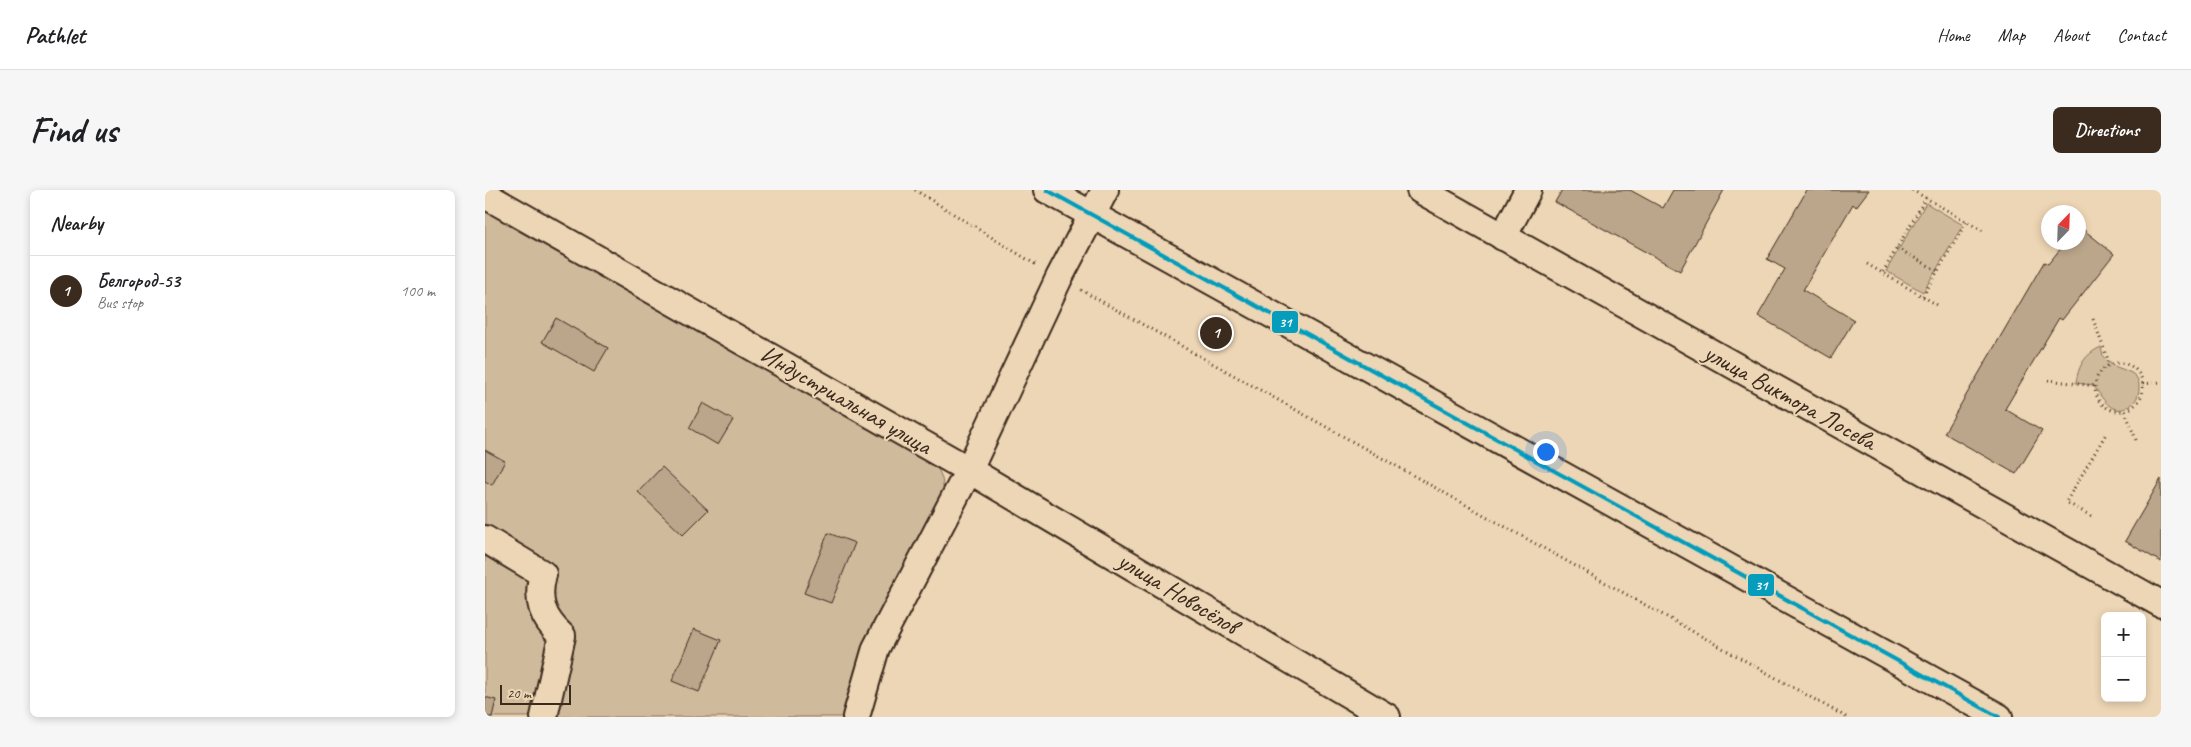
<!DOCTYPE html>
<html lang="en">
<head>
<meta charset="utf-8">
<style>
  :root { --surface:#fff; --page:#f6f6f6; --text:#202124; --muted:#757577; --line:#e0e0e0; --accent:#3b2a1e }
  body { margin:0; font-family:Caveat,sans-serif; background:var(--page); color:var(--text) }
  .controls { position:absolute; right:15px; bottom:15px; display:grid; overflow:hidden; border-radius:8px; box-shadow:0 2px 8px #0003 }
  .controls button { width:45px; height:45px; display:grid; place-items:center; padding:0; border:0; border-bottom:1px solid var(--line); background:var(--surface); color:var(--text); font:25px sans-serif }
  .compass { position:absolute; left:1556px; top:15px; width:45px; height:45px; border-radius:50%; background:var(--surface); box-shadow:0 2px 8px #0003; rotate:23deg }
  .scale { position:absolute; left:15px; bottom:12px; width:71px; box-sizing:border-box; padding-left:5px; border:2px solid #3b2a1e; border-top:0; font-size:14px; line-height:18px; white-space:nowrap; color:#3b2a1e; -webkit-text-stroke:4px #edd6b5; paint-order:stroke }
  .you { position:absolute; left:1060px; top:261px; width:18px; height:18px; margin:-12px; border:4px solid #fff; border-radius:50%; background:#1a73e8; box-shadow:0 0 0 8px #1a73e833 }
  .badge { display:grid; place-items:center; width:32px; height:32px; border-radius:50%; background:var(--accent); color:#fff; font-size:16px; font-weight:700 }
  .pin { position:absolute; translate:-50% -50%; border:2px solid #fff; box-shadow:0 1px 5px #0006 }
  .list { margin:0; padding:0; list-style:none }
  h2 { display:flex; justify-content:space-between; align-items:center; height:65px; margin:0; padding:0 20px; font-size:21px }
  h2 small { font-size:16px; font-weight:400; color:var(--muted) }
  .list li { display:grid; grid-template-columns:32px 1fr auto; gap:15px; align-items:center; box-sizing:border-box; height:70px; padding:0 20px; border-top:1px solid var(--line) }
  .list b { display:block; font-size:19px; white-space:nowrap }
  .list p { margin:0; font-size:16px; white-space:nowrap; color:var(--muted) }
  .list em { font-size:16px; font-style:normal; color:var(--muted) }
  .map { position:relative; flex:none; width:1676px; height:527px; overflow:hidden; border-radius:8px }
  header { display:flex; align-items:center; gap:30px; box-sizing:border-box; height:70px; padding:0 25px; background:var(--surface); border-bottom:1px solid var(--line) }
  header strong { font-size:24px }
  nav { display:flex; gap:28px; margin-inline-start:auto; font-size:18px }
  .intro { display:flex; align-items:center; justify-content:space-between; box-sizing:border-box; height:120px; padding:0 30px }
  h1 { margin:0; font-size:35px }
  .button { padding:12px 22px; border-radius:8px; background:var(--accent); color:#fff; font-size:18px; font-weight:700 }
  main { display:flex; gap:30px; padding:0 30px }
  aside { flex:1; background:var(--surface); border-radius:8px; box-shadow:0 2px 8px #0003 }
  .map>svg:first-child { display:block }
  .green { fill:#d0ba9c; stroke:#86725d }
  .building { fill:#bba68b; stroke:#3b2a1e }
  .lines { fill:none; stroke-linecap:round; stroke-linejoin:round }
  .minor-casing { stroke:#3b2a1e; stroke-width:30 }
  .path { stroke:#3b2a1e; stroke-width:3; stroke-dasharray:1 4; stroke-linecap:butt }
  .minor { stroke:#edd6b5; stroke-width:26 }
  .bus-1-casing { stroke:#edd6b5; stroke-width:8 }
  .bus-1 { stroke:#069cbc; stroke-width:4 }
  .labels { text-anchor:middle; dominant-baseline:central; stroke-width:4; stroke-linejoin:round; paint-order:stroke }
  .street-label { font-size:25px; fill:#3b2a1e; stroke:#edd6b5 }
  .line-badge { stroke:#edd6b5; stroke-width:2 }
  .badge-label { font-size:14px; text-anchor:middle; font-weight:bold; fill:#fff }
</style>
</head>
<body>
<header>
<strong>Pathlet</strong>
<nav><a>Home</a><a>Map</a><a>About</a><a>Contact</a></nav>
</header>
<div class="intro"><h1>Find us</h1><a class="button">Directions</a></div>
<main>
<aside>
<h2>Nearby<small></small></h2>
<ul class="list">
<li><span class="badge">1</span><div><b>Белгород-53</b><p>Bus stop</p></div><em>100 m</em></li>
</ul>
</aside>
<div class="map">
<svg width="1676" height="527" viewBox="0 0 1676 527">
  <rect width="100%" height="100%" fill="#edd6b5"/>
  <filter id="ink" filterUnits="userSpaceOnUse"><feTurbulence type="fractalNoise" baseFrequency=".02" numOctaves="2"/><feDisplacementMap in="SourceGraphic" scale="10" xChannelSelector="R" yChannelSelector="G"/><feConvolveMatrix kernelMatrix="1 2 1 2 8 2 1 2 1" color-interpolation-filters="sRGB"/></filter>
  <g filter="url(#ink)">
    <g class="green">
      <path d="M1441,13L1478,35L1438,102L1401,81Z"/>
      <path d="M0,19L449,273C456,283 459,291 458,303L359,527H0Z"/>
      <path d="M1616,157C1617,162 1618,168 1622,171C1633,182 1655,178 1654,198C1654,205 1651,211 1646,215C1626,229 1617,206 1608,195L1591,193C1593,176 1600,164 1616,157Z"/>
    </g>
    <g class="building">
      <path d="M1077,0H1145L1178,18L1188,0H1239L1195,81L1070,12Z"/>
      <path d="M1322,0H1384L1371,17L1368,14L1318,100L1369,130L1346,168L1273,126L1300,79L1282,69Z"/>
      <path d="M1594,36L1629,64L1577,130L1574,128L1520,219L1557,241L1531,284L1459,243L1559,72L1563,74L1581,52H1594Z"/>
      <path d="M71,128L123,158L109,182L57,152Z"/>
      <path d="M218,213L248,230L233,255L204,238Z"/>
      <path d="M0,260L20,271L7,295L0,291Z"/>
      <path d="M177,277L223,320L198,345L153,302Z"/>
      <path d="M1676,289V372L1640,351Z"/>
      <path d="M343,343L370,353L346,413L319,403Z"/>
      <path d="M209,439L236,450L214,502L187,491Z"/>
      <path d="M0,507L11,510L7,527H0Z"/>
    </g>
    <g class="lines">
      <g class="minor-casing">
        <g id="minor">
          <path d="M562,0L1514,527"/>
          <path d="M935,0L1676,414"/>
          <path d="M0,5L484,280L902,527"/>
          <path d="M1018,47L1043,0"/>
          <path d="M0,349L58,384C51,410 57,428 77,446L59,527"/>
          <path d="M371,527L391,458L484,280L574,88L620,0"/>
        </g>
      </g>
      <g class="path">
        <path d="M430,0L553,76"/>
        <path d="M1427,0L1498,41"/>
        <path d="M1412,58L1453,81"/>
        <path d="M1382,74L1454,116"/>
        <path d="M1398,82L1441,8"/>
        <path d="M596,100L1361,527"/>
        <path d="M1438,106L1482,31"/>
        <path d="M1608,129L1625,175"/>
        <circle cx="1634" cy="197" r="24"/>
        <path d="M1563,190L1610,196"/>
        <path d="M1658,194L1676,192"/>
        <path d="M1640,221L1651,250"/>
        <path d="M1606,326L1581,312L1622,242"/>
      </g>
      <use href="#minor" class="minor"/>
      <g class="bus-1-casing">
        <path id="bus-1" d="M562,0L1514,527"/>
      </g>
      <use href="#bus-1" class="bus-1"/>
    </g>
  </g>
  <g class="labels">
    <g class="street-label">
      <text transform="translate(1305 207) rotate(29)">улица Виктора Лосева</text>
      <text transform="translate(361 210) rotate(30)">Индустриальная улица</text>
      <text transform="translate(693 403) rotate(31)">улица Новосёлов</text>
    </g>
  </g>
  <g class="line-badge">
    <rect x="786" y="120" width="28" height="24" rx="5" fill="#069cbc"/>
    <rect x="1262" y="383" width="28" height="24" rx="5" fill="#069cbc"/>
  </g>
  <g class="badge-label">
    <text x="800" y="137">31</text>
    <text x="1276" y="400">31</text>
  </g>
</svg>
<div class="controls">
<button>+</button>
<button>−</button>
</div>
<svg class="compass" viewBox="-18 -18 36 36"><path d="M0-13l5 13h-10z" fill="#e53935"/><path d="M0 13l5-13h-10z" fill="#757577"/></svg>
<div class="scale">20 m</div>
<div class="you"></div>
<div class="pin badge" style="left:731px;top:143px">1</div>
</div>
</main>
</body>
</html>
